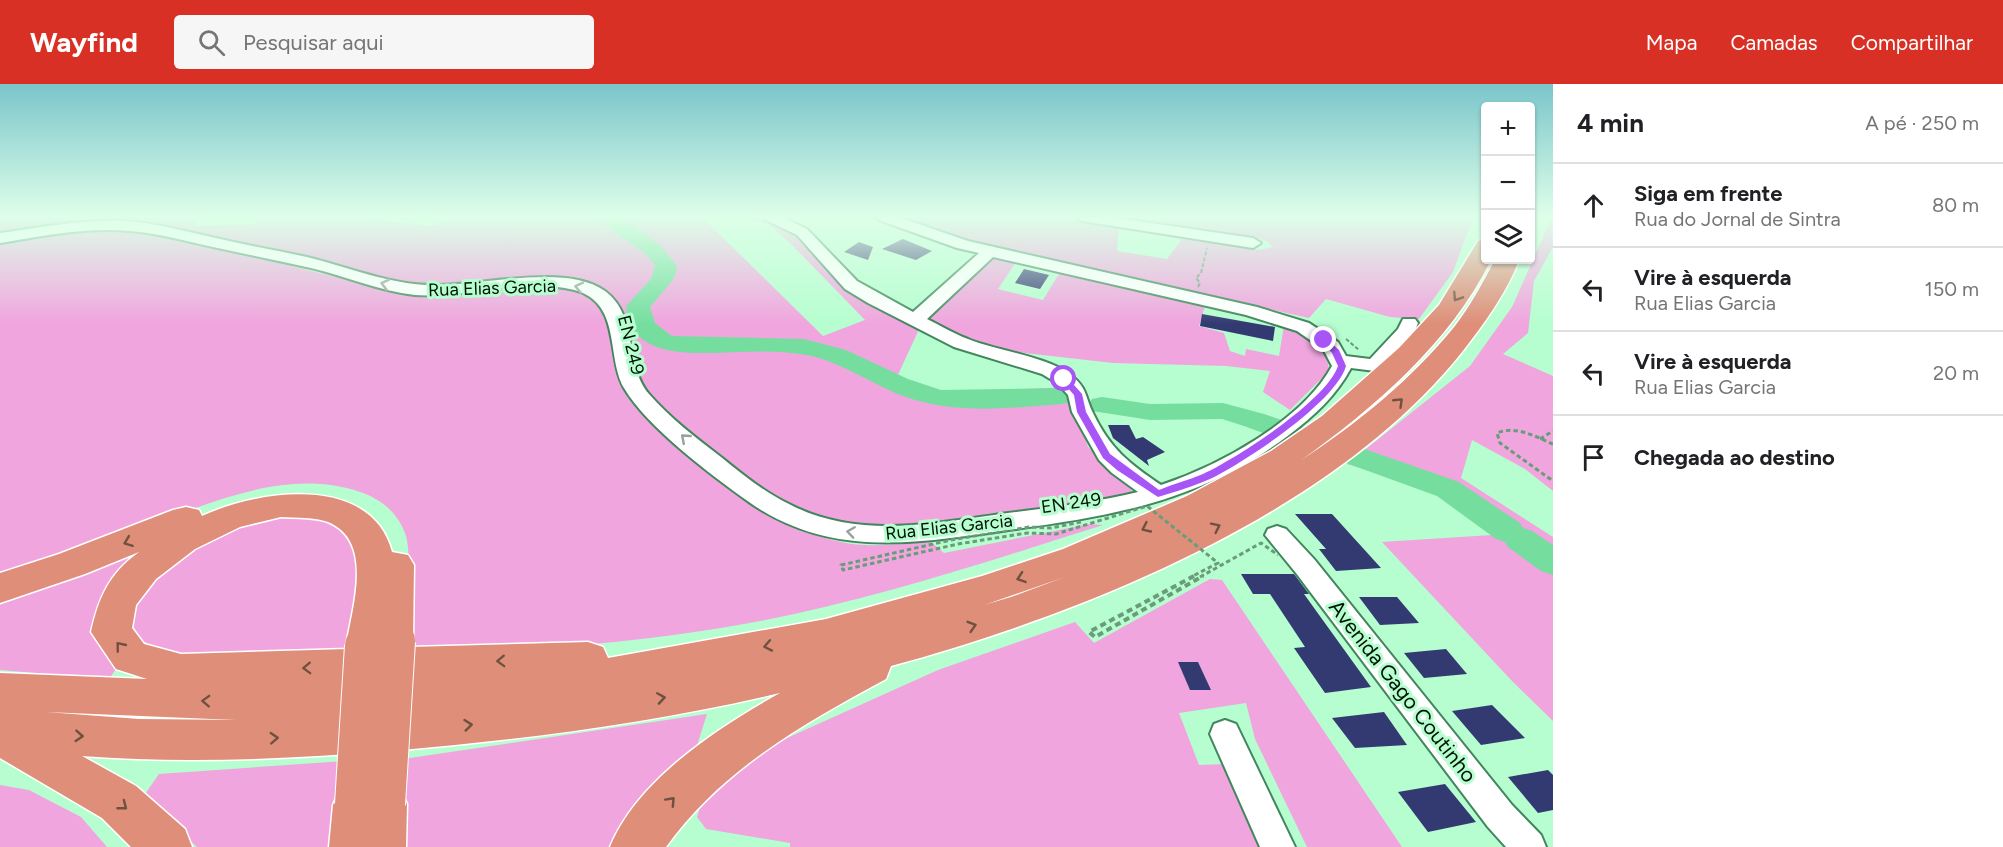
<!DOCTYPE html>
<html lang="pt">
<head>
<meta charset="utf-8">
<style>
  :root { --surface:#fff; --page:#f6f6f6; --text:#202124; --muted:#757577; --line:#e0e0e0; --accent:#d93025 }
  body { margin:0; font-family:Figtree,sans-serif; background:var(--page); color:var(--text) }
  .controls { position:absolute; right:18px; top:18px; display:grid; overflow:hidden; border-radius:6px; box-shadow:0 2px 4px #0004 }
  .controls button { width:54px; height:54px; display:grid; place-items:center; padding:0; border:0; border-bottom:2px solid var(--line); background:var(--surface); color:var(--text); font:30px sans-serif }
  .stop { position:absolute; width:18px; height:18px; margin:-14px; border:4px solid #a855f7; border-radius:50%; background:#fff }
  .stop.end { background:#a855f7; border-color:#fff; box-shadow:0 2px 6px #0008 }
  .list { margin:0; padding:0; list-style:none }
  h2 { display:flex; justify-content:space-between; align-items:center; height:78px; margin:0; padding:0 24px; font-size:26px }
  h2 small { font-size:20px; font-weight:400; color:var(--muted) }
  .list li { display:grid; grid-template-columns:39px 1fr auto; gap:18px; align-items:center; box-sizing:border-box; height:84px; padding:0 24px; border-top:2px solid var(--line) }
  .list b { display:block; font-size:22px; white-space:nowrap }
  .list p { margin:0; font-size:20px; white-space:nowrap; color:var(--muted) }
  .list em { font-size:20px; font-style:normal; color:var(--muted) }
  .icon { flex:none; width:33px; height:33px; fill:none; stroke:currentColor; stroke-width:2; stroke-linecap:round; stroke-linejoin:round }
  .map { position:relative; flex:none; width:1553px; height:763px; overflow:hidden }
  header { display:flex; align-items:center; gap:36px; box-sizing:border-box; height:84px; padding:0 30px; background:var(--accent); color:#fff }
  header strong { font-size:28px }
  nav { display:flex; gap:33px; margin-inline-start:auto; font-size:21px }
  .search { width:420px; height:54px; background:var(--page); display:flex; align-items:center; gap:15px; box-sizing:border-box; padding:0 21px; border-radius:6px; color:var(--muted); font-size:22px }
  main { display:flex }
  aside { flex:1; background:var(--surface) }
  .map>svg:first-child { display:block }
  .green { fill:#f0a5de }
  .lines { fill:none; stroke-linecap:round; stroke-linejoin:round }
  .river { fill:#75de9f; fill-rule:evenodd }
  .building { fill:#333a72 }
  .minor-casing { stroke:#42865d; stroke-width:4 }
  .highway-casing { stroke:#fff; stroke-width:3 }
  .path-far1 { stroke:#6a9c7a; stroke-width:2; stroke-dasharray:4 2; stroke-linecap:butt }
  .path { stroke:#6a9c7a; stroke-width:3; stroke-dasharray:4.5 3; stroke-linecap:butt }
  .minor { fill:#fff; fill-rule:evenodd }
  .highway { fill:#de8e79; fill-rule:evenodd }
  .highway-bridge-casing { stroke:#fff; stroke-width:46; stroke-linecap:butt }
  .path-bridge-far1 { stroke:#6a9c7a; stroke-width:3; stroke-dasharray:4.5 3; stroke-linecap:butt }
  .path-bridge { stroke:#6a9c7a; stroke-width:4; stroke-dasharray:6 4; stroke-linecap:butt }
  .highway-bridge { stroke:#de8e79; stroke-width:44 }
  .oneway { stroke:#99a19b }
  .oneway2 { stroke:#6f513f }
  .route { fill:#a855f7 }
  .labels { text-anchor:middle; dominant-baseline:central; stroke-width:6; stroke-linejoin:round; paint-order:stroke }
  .street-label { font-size:18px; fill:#001405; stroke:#b6fecf }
  .near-street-label { font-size:21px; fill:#001405; stroke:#b6fecf }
</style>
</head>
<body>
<header>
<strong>Wayfind</strong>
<div class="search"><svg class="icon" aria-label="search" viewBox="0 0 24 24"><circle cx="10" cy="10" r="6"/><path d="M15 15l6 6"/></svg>Pesquisar aqui</div>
<nav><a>Mapa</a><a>Camadas</a><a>Compartilhar</a></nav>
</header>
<main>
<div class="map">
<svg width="1553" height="763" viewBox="0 0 1553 763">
  <rect width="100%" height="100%" fill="#b6fecf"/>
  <g class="green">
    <path d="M0,133H200L193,142L255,140L264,133H370L369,135L431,142L457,133H702L823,252L865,236L793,162L771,142L748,133C792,133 816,178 847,203C864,217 900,230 921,241L896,295L927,307L945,309L1069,303L1088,363L1128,400L1133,409L967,439L895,448L831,439L762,410L662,327L645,310L595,202L417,200L216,156L104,139L0,151Z"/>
    <path d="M900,133H1069L1070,136L1119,144L1117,167L1167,175L1184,152L1258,166L1273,163L1267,157L1254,153L1235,154L1154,140L1147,133H1473L1453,188L1419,235L1390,233L1326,215L1309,234L977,160Z"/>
    <path d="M1552,133L1553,163L1534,197L1528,249L1503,270L1553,292V407L1525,385L1472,356L1461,394L1553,453V637L1512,597L1382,458L1492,451L1453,416L1433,404L1347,380L1470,282L1512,223Z"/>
    <path d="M106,146L136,147L250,172L414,212L439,213L545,204C559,204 581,204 593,214C615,232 611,281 624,307C633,326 668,354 685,368C733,407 764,438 826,454C839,458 853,461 866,461C887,462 909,459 930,457L944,469L1089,440L1103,441C977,481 851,523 721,544C616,561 509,567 404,576C404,547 414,472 405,449C397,428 381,415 360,408C284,382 203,422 132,448C88,464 44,480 0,496V158Z"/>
    <path d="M991,171L1016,178L998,205L1043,216L1060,188L1205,222L1199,242L1224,249L1230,267L1245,272L1246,265L1279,272L1284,241C1307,248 1328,261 1329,287L1290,326L1263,308L1270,287L1226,282L1113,279L1015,268L966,257L924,235Z"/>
    <path d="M280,430C319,435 331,432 359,462L353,567L211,573L167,568L140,556L130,535L147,494L233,440Z"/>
    <path d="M206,434L96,541L100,562L116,585L109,595L0,586V512Z"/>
    <path d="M1210,495L1222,496L1402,763H1307L1255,655L1246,619L1179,629L1199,681L1225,680L1261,763H790V759L706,745L697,733L705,707L747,672L938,586L1075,538L1094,559Z"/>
    <path d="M707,630L694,671L616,763H400L403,675Z"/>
    <path d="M344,677L339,763H197L143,713L159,690Z"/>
    <path d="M0,701L29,706L81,733L107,763H0Z"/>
  </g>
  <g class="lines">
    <g class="river">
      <path d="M602,133H622L662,163L677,182L676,189L672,197L650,223L655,239L672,252L804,255L846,266L908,295L941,306L1062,304L1072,306L1076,312L1072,318L1062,320C1011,324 953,331 903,312C871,300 842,278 807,271C785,267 761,267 739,268C700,269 630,278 626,222L651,195L655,182C643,160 613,155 602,133Z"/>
      <path d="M1102,313L1150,320L1223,319L1264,330L1459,398L1520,439L1523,444L1532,447L1553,461V491L1541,487L1508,463L1505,458L1496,455L1437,412L1244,342L1222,335L1150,336L1092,327L1088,321L1092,315Z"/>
    </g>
  </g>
  <g class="building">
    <path d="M903,155L932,167L916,176L882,165Z"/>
    <path d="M859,158L873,163L868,176L844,168Z"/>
    <path d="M1024,185L1049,191L1040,205L1015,199Z"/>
    <path d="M1202,230L1275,243L1273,257L1200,242Z"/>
    <path d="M1108,341H1129L1136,355L1143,353L1165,368L1147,376L1149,382L1113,354Z"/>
    <path d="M1295,430H1332L1381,484L1336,487L1319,465H1326Z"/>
    <path d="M1241,490H1294L1309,510H1304L1371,603L1325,609L1294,564L1305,563L1270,510H1253Z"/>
    <path d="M1359,513H1397L1419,539L1380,541Z"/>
    <path d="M1446,565L1467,590L1424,594L1404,569Z"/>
    <path d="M1178,578H1198L1211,606H1190Z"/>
    <path d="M1492,621L1525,654L1481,661L1452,627Z"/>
    <path d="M1384,628L1407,661L1355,664L1332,634Z"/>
    <path d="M1548,686L1553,691V726L1538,729L1508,693Z"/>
    <path d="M1445,700L1476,738L1428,748L1398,708Z"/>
  </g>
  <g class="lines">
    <g class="minor-casing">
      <g id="minor">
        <path d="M764,133H782L807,145L857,197L913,228L979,169L957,164L879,136L877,133H898L968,157L1257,223L1309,239L1338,258L1346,272L1370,275L1398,245L1403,235H1415L1418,239L1413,251L1382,285L1375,287L1351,284C1336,312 1314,332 1289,351C1204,415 1119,431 1016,445C922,458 833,477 749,418C711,391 647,343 624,304C607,274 620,226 583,209C540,191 464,215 415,211C379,207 345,192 311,184C278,177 246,170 213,163C185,157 158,149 130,147C86,143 43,152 0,159V149C42,143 84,135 126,137C154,139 181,146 207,152C240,160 274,166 307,173C348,183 388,200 430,201C479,203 565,178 605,207C639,232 624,281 649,310C670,334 696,354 721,373C742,390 764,408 789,420C856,455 929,440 1001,430C1047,424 1093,419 1138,408L1112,389L1099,376L1072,328L1068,311L1057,299L1042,290L954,263L868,219L845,205L797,151L766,136ZM993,173L1246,231L1297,247L1323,265L1332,282C1302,337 1219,382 1161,401C1130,380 1110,365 1093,329C1085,313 1088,305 1071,291C1047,272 997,267 968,255C954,250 940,241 927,235Z"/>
        <path d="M1075,133H1110L1253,154L1261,159L1253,164L1082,137Z"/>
        <path d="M1277,442L1286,445L1314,475L1512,721L1541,751L1546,763H1506L1488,743L1296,489L1265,451L1268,445Z"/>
        <path d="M1225,636L1236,640L1295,763H1260L1210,650L1214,640Z"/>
      </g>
    </g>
    <g class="highway-casing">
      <g id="highway">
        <path d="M1486,155V176H1491C1450,259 1374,324 1300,377C1358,339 1411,296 1455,242C1471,221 1483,198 1495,176H1519C1507,208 1484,240 1462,268C1334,429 1086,529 891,582L886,595C803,640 722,685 666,763H610C638,695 718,644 780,609C652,639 521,656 390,667C287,675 185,680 82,672L136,702L185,745L192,763H131L102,734L0,674V589L147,595L116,585L91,548C99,513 109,490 139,468L85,490L0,519V489L59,470L173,426L186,423L199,426L202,432C258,406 371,389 392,468L408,471L414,481L413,557L410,563L588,558L603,563L608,574L826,535L982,492L1063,465L1187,412L1271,367L1322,332L1399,264L1439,221L1478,157ZM281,433C296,434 315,433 328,438C375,457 352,524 346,562L348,565L181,570L144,560L132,544L136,521L156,495L195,465L240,443ZM1065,493L1011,513L896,547L984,521ZM46,628L236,636L139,635Z"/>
        <path d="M383,697L400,704L407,720L406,763H329L333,721L340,705L357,698L369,703Z"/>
      </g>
    </g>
    <g class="path-far1">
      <path d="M1198,203L1200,199L1196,194L1201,189L1207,164"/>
      <path d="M1346,255L1359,266"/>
    </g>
    <g class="path">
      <path d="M1540,355L1553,347"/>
      <path d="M1553,360C1536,353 1516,341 1497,349L1500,359L1553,397"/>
    </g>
    <use href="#minor" class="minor"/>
    <use href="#highway" class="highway"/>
    <g class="highway-bridge-casing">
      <g id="highway-bridge">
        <path d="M383,720L393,557"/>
        <path d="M357,721L367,562"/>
      </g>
    </g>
    <g class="path-bridge-far1">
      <path d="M1081,438L1051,444L1029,443L951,456L841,481L843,486L958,460L1027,449L1056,450L1147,422L1218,479L1191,493"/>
      <path d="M1200,493L1261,459L1278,471"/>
    </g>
    <path class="path-bridge" d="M1194,492L1089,548L1095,553L1203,492"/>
    <use href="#highway-bridge" class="highway-bridge"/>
  </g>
  <defs><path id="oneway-chevron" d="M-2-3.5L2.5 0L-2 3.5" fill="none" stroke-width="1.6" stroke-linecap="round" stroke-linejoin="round" transform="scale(1.5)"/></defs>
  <g class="oneway">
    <use href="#oneway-chevron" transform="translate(385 200) rotate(-166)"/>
    <use href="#oneway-chevron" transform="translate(579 203) rotate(-167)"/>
    <use href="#oneway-chevron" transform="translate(685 354) rotate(-139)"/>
    <use href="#oneway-chevron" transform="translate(851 448) rotate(-172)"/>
  </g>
  <g class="oneway2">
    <use href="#oneway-chevron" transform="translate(1457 213) rotate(123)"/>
    <use href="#oneway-chevron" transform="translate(1399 318) rotate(-44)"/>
    <use href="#oneway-chevron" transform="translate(1216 443) rotate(-26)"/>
    <use href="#oneway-chevron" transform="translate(1146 444) rotate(155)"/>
    <use href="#oneway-chevron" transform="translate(128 458) rotate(159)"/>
    <use href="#oneway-chevron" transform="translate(1021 494) rotate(161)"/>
    <use href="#oneway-chevron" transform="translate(972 542) rotate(-17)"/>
    <use href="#oneway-chevron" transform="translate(120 562) rotate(-129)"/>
    <use href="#oneway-chevron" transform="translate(768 562) rotate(169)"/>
    <use href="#oneway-chevron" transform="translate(501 577) rotate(178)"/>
    <use href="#oneway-chevron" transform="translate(307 584) rotate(178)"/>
    <use href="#oneway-chevron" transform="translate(661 614) rotate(-9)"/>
    <use href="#oneway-chevron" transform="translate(206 617) rotate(-178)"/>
    <use href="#oneway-chevron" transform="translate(468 641) rotate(-6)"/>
    <use href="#oneway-chevron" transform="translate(79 652) rotate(4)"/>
    <use href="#oneway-chevron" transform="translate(274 654) rotate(-3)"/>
    <use href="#oneway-chevron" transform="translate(671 717) rotate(-47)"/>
    <use href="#oneway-chevron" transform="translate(123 722) rotate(38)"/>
  </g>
  <linearGradient id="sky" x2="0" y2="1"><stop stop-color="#7ac5cb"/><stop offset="0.55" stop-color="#deffe9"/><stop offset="1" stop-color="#deffe9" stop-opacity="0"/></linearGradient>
  <rect width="1553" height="240" fill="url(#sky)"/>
  <path class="route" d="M1321,255H1327L1339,266L1346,282C1336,318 1245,378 1210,395C1194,402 1175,408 1158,413L1117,386L1103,374L1077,328L1074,311L1060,295L1067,293L1082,310L1086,328L1110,370L1159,406C1173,400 1189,396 1203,390C1236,375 1327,316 1338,282L1332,269L1320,256Z"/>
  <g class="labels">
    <g class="street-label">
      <text transform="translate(492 204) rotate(-2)">Rua Elias Garcia</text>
      <text transform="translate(631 261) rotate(76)">EN 249</text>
      <text transform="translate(1071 419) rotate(-8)">EN 249</text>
      <text transform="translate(949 443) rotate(-6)">Rua Elias Garcia</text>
    </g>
    <g class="near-street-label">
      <text transform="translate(1403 607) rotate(52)">Avenida Gago Coutinho</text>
    </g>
  </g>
</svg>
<div class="controls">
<button>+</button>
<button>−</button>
<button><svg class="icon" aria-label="layers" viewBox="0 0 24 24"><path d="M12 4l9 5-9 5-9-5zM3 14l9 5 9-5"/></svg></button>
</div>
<div class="stop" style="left:1064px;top:295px"></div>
<div class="stop end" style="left:1324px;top:256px"></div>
</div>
<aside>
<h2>4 min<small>A pé · 250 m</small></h2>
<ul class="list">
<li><svg class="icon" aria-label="ahead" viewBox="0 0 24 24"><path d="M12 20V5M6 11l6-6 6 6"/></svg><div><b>Siga em frente</b><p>Rua do Jornal de Sintra</p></div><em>80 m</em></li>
<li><svg class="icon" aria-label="left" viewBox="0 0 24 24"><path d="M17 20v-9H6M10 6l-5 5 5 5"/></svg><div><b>Vire à esquerda</b><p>Rua Elias Garcia</p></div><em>150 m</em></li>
<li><svg class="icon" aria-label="left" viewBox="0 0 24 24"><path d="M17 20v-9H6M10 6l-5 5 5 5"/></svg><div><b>Vire à esquerda</b><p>Rua Elias Garcia</p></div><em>20 m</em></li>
<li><svg class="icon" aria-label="arrive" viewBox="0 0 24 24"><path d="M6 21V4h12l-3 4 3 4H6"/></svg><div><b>Chegada ao destino</b></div></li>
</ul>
</aside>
</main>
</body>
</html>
